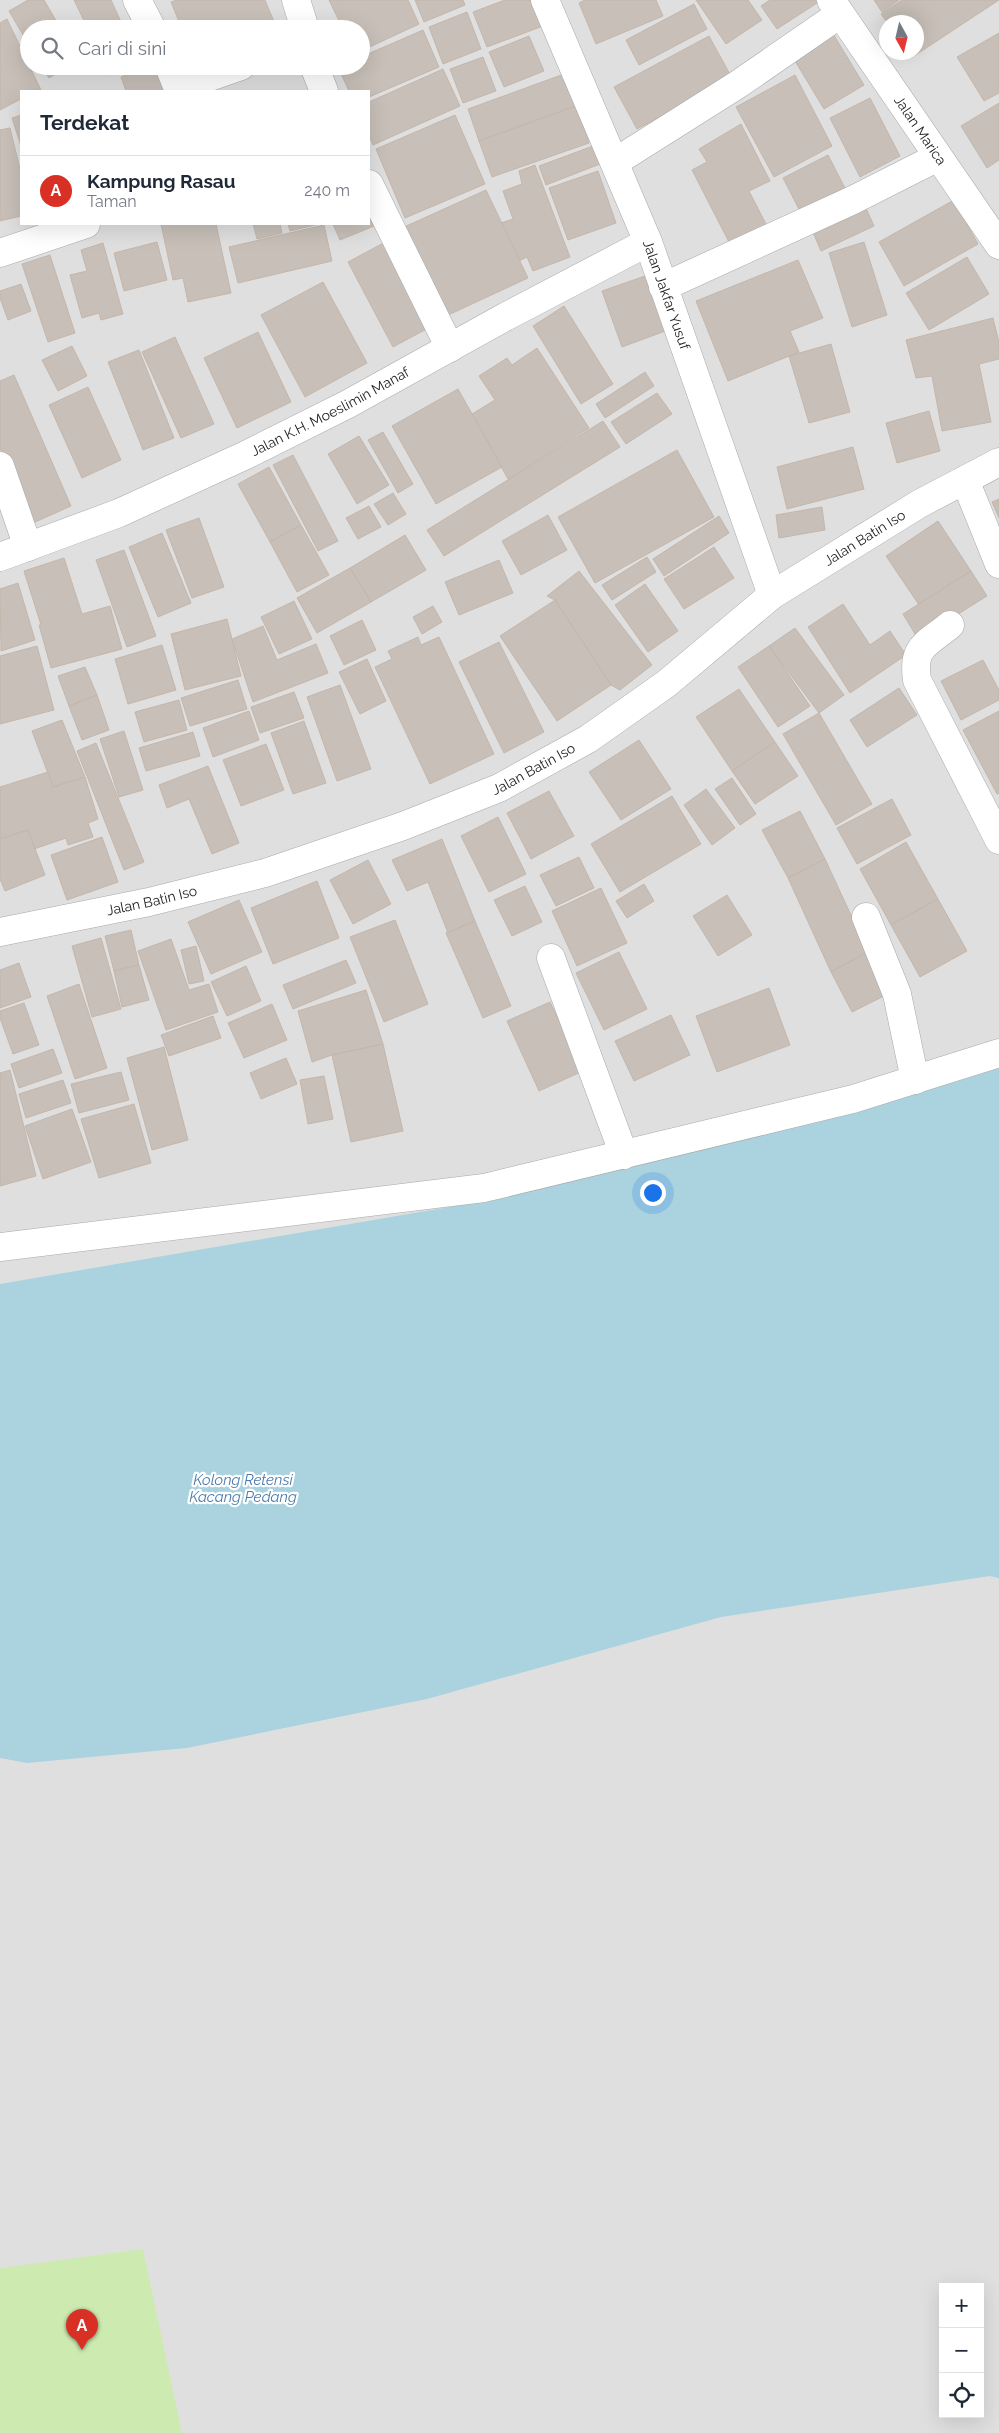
<!DOCTYPE html>
<html lang="id">
<head>
<meta charset="utf-8">
<style>
  :root { --surface:#fff; --page:#f6f6f7; --text:#1f2937; --muted:#747a83; --line:#e0e1e3; --accent:#d93025 }
  body { margin:0; font-family:Raleway,sans-serif; background:var(--page); color:var(--text) }
  .controls { position:absolute; right:15px; bottom:15px; display:grid; overflow:hidden; border-radius:0px; box-shadow:0 5px 20px #0002 }
  .controls button { width:45px; height:45px; display:grid; place-items:center; padding:0; border:0; border-bottom:1px solid var(--line); background:var(--surface); color:var(--text); font:25px sans-serif }
  .compass { position:absolute; left:879px; top:15px; width:45px; height:45px; border-radius:50%; background:var(--surface); box-shadow:0 5px 20px #0002; rotate:172deg }
  .you { position:absolute; left:652px; top:1192px; width:18px; height:18px; margin:-12px; border:4px solid #fff; border-radius:50%; background:#1a73e8; box-shadow:0 0 0 8px #1a73e833 }
  .badge { display:grid; place-items:center; width:32px; height:32px; border-radius:50%; background:var(--accent); color:#fff; font-size:16px; font-weight:700 }
  .pin { position:absolute; translate:-50% -41px; filter:drop-shadow(0 1px 2px #0008) }
  .pin::after { content:''; position:absolute; top:26px; width:18px; height:15px; background:inherit; clip-path:polygon(0 0,100% 0,50% 100%) }
  .list { margin:0; padding:0; list-style:none }
  h2 { display:flex; justify-content:space-between; align-items:center; height:65px; margin:0; padding:0 20px; font-size:21px }
  h2 small { font-size:16px; font-weight:400; color:var(--muted) }
  .list li { display:grid; grid-template-columns:32px 1fr auto; gap:15px; align-items:center; box-sizing:border-box; height:70px; padding:0 20px; border-top:1px solid var(--line) }
  .list b { display:block; font-size:19px; white-space:nowrap }
  .list p { margin:0; font-size:16px; white-space:nowrap; color:var(--muted) }
  .list em { font-size:16px; font-style:normal; color:var(--muted) }
  .icon { flex:none; width:28px; height:28px; fill:none; stroke:currentColor; stroke-width:2; stroke-linecap:round; stroke-linejoin:round }
  .map { position:relative; flex:none; width:999px; height:2433px; overflow:hidden }
  .search { position:absolute; background:var(--surface); box-shadow:0 5px 20px #0002; left:20px; top:20px; width:350px; height:55px; display:flex; align-items:center; gap:12px; box-sizing:border-box; padding:0 18px; border-radius:28px; color:var(--muted); font-size:19px }
  .panel { position:absolute; background:var(--surface); box-shadow:0 5px 20px #0002; left:20px; top:90px; width:350px; height:135px; border-radius:0px }
  .map>svg:first-child { display:block }
  .residential { fill:#e0dfdf; fill-rule:evenodd }
  .grass { fill:#cdebb0 }
  .water { fill:#aad3df }
  .building { fill:#c7bfb8; stroke:#c4b6ab }
  .lines { fill:none; stroke-linecap:round; stroke-linejoin:round }
  .minor-casing { stroke:#a9a9a9; stroke-width:29 }
  .minor { stroke:#fff; stroke-width:28 }
  .labels { text-anchor:middle; dominant-baseline:central; stroke-width:4.5; stroke-linejoin:round; paint-order:stroke }
  .street-label { font-size:14px; fill:#222; stroke:#fff }
  .water-label { font-size:15px; font-style:italic; fill:#4a7aab; stroke:#fff }
</style>
</head>
<body>
<div class="map">
<svg width="999" height="2433" viewBox="0 0 999 2433">
  <rect width="100%" height="100%" fill="#f2efe9"/>
  <path class="residential" d="M0,0H999V2433H0ZM886,22H916V52H886ZM29,29H361V66H29ZM21,91H369V224H21ZM943,2287H980V2414H943Z"/>
  <path class="grass" d="M143,2249L182,2433H0V2268Z"/>
  <path class="water" d="M999,1065V1578L990,1576L721,1617L427,1699L187,1748L27,1763L0,1758V1284L484,1201Z"/>
  <g class="building">
    <path d="M28,0H44L61,29H29V45L9,11Z"/>
    <path d="M74,0H111L122,24L112,29H88Z"/>
    <path d="M177,0H265L277,29H182L171,2Z"/>
    <path d="M329,0H408L419,24L361,51V29H343Z"/>
    <path d="M415,0H463L465,5L424,22Z"/>
    <path d="M505,0H533L543,26L487,47L473,12Z"/>
    <path d="M585,0H656L663,16L596,44L579,3Z"/>
    <path d="M696,0H748L762,20L726,44Z"/>
    <path d="M770,0H815L817,3L777,29L761,6Z"/>
    <path d="M874,0H899L882,12Z"/>
    <path d="M902,0H999L911,58L907,52H916V22H887L881,14Z"/>
    <path d="M694,4L707,29L639,65L626,40Z"/>
    <path d="M467,12L481,49L443,64L429,27Z"/>
    <path d="M7,19L41,90L21,91V99L0,110V23Z"/>
    <path d="M423,30L439,67L369,97V91H349L338,67L361,66V57Z"/>
    <path d="M832,32L864,85L824,109L792,56Z"/>
    <path d="M999,33V93L984,101L957,57Z"/>
    <path d="M529,36L544,71L504,87L489,52Z"/>
    <path d="M709,36L732,78L637,129L614,87Z"/>
    <path d="M483,57L496,91L463,103L450,69Z"/>
    <path d="M41,66H69L49,78Z"/>
    <path d="M104,66H125L108,75Z"/>
    <path d="M148,66H157L167,91H126L121,77Z"/>
    <path d="M443,69L460,106L373,145L369,136V102Z"/>
    <path d="M564,74L576,106L479,141L468,109Z"/>
    <path d="M795,75L832,146L774,177L736,107Z"/>
    <path d="M870,98L900,156L860,177L830,118Z"/>
    <path d="M999,103V160L987,168L961,126Z"/>
    <path d="M576,106L589,143L492,177L479,141Z"/>
    <path d="M21,115V146L12,118Z"/>
    <path d="M455,115L485,184L405,218L376,149Z"/>
    <path d="M741,124L770,181L749,191L768,228L731,246L692,170L707,162L699,149Z"/>
    <path d="M10,128L21,173V216L0,221V130Z"/>
    <path d="M593,146L600,164L546,185L539,166Z"/>
    <path d="M828,155L847,192L802,215L783,178Z"/>
    <path d="M535,165L570,257L533,271L527,257L519,261L501,223L513,219L503,191L522,184L519,171Z"/>
    <path d="M598,171L616,223L568,240L549,188Z"/>
    <path d="M486,190L528,278L444,317L402,228Z"/>
    <path d="M954,200L978,244L904,286L879,242Z"/>
    <path d="M865,206L874,226L821,251L812,230Z"/>
    <path d="M369,212L374,226L340,240L333,224H369Z"/>
    <path d="M161,224H216L231,293L188,302L183,278L173,280Z"/>
    <path d="M253,224H280L282,233L257,239Z"/>
    <path d="M288,224H319L290,231Z"/>
    <path d="M324,225L332,261L238,283L229,247Z"/>
    <path d="M389,240L434,325L393,347L348,262Z"/>
    <path d="M157,242L167,280L124,291L114,253Z"/>
    <path d="M864,242L887,315L852,327L829,253Z"/>
    <path d="M103,243L123,314L101,320L99,313L82,318L70,275L87,271L81,250Z"/>
    <path d="M50,255L75,333L48,342L22,264Z"/>
    <path d="M967,257L989,294L929,330L906,293Z"/>
    <path d="M798,260L823,318L790,331L799,352L728,381L696,301Z"/>
    <path d="M648,275L668,330L622,347L602,291Z"/>
    <path d="M323,282L367,363L305,397L261,315Z"/>
    <path d="M21,284L31,311L8,320L0,298V291Z"/>
    <path d="M564,306L613,384L581,404L533,326Z"/>
    <path d="M993,318L999,342V359L979,364L991,422L942,431L932,376L916,378L906,340Z"/>
    <path d="M258,332L291,402L237,428L204,358Z"/>
    <path d="M175,337L214,424L181,438L142,352Z"/>
    <path d="M831,344L850,412L809,423L789,356Z"/>
    <path d="M72,346L87,376L58,391L42,360Z"/>
    <path d="M537,348L589,428L508,479L472,414L495,400L479,376L507,358L512,365Z"/>
    <path d="M139,350L174,438L143,450L108,362Z"/>
    <path d="M645,372L654,386L605,418L596,404Z"/>
    <path d="M14,375L71,506L33,523L0,448V381Z"/>
    <path d="M88,387L121,460L82,478L49,405Z"/>
    <path d="M458,389L502,467L436,504L392,426Z"/>
    <path d="M657,393L672,414L626,444L611,422Z"/>
    <path d="M929,411L940,451L897,463L886,423Z"/>
    <path d="M603,421L620,447L444,556L427,530Z"/>
    <path d="M383,432L413,484L398,493L368,440Z"/>
    <path d="M359,436L389,485L357,504L328,454Z"/>
    <path d="M853,447L864,489L787,509L777,467Z"/>
    <path d="M677,450L714,517L595,583L558,517Z"/>
    <path d="M293,455L338,541L318,551L273,465Z"/>
    <path d="M269,467L301,525L270,542L238,484Z"/>
    <path d="M393,493L406,514L388,525L374,504Z"/>
    <path d="M999,499V518L992,502Z"/>
    <path d="M369,506L381,527L358,539L346,518Z"/>
    <path d="M822,507L825,530L779,538L776,515Z"/>
    <path d="M548,515L567,550L521,575L502,541Z"/>
    <path d="M719,516L729,533L664,576L653,559Z"/>
    <path d="M199,518L224,587L192,598L166,530Z"/>
    <path d="M938,521L971,571L919,605L886,556Z"/>
    <path d="M301,525L329,575L297,592L270,542Z"/>
    <path d="M162,533L191,603L158,617L129,547Z"/>
    <path d="M405,535L426,570L371,602L350,568Z"/>
    <path d="M714,547L734,578L684,609L664,579Z"/>
    <path d="M124,550L156,636L127,647L96,560Z"/>
    <path d="M647,557L656,572L612,600L602,585Z"/>
    <path d="M64,558L82,614L110,606L122,649L51,668L39,625H41L24,571Z"/>
    <path d="M499,560L513,593L459,615L445,582Z"/>
    <path d="M350,568L371,602L317,633L297,598Z"/>
    <path d="M579,571L652,665L620,690L611,685L555,600L547,596Z"/>
    <path d="M971,571L987,596L918,639L903,614Z"/>
    <path d="M18,583L35,640L1,651L0,589Z"/>
    <path d="M645,584L678,631L648,652L615,605Z"/>
    <path d="M555,600L611,685L557,721L500,636Z"/>
    <path d="M294,601L312,639L279,654L261,617Z"/>
    <path d="M843,604L870,645L890,631L906,655L850,693L808,627Z"/>
    <path d="M433,606L442,622L422,634L413,617Z"/>
    <path d="M227,619L241,676L185,690L171,634Z"/>
    <path d="M362,620L376,650L344,665L330,636Z"/>
    <path d="M263,626L277,660L316,644L328,673L253,702L232,639Z"/>
    <path d="M795,628L844,695L819,713L769,646Z"/>
    <path d="M418,637L421,645L439,637L494,754L430,784L375,667L392,659L388,651Z"/>
    <path d="M499,642L544,732L504,753L459,662Z"/>
    <path d="M162,645L176,690L128,704L115,659Z"/>
    <path d="M37,646L54,710L0,724V656Z"/>
    <path d="M769,646L810,706L778,727L738,667Z"/>
    <path d="M367,659L386,701L360,714L339,672Z"/>
    <path d="M983,660L999,690V700L961,720L941,681Z"/>
    <path d="M85,667L97,695L69,706L58,676Z"/>
    <path d="M238,680L247,709L190,726L181,698Z"/>
    <path d="M340,685L371,769L337,781L307,697Z"/>
    <path d="M899,688L917,715L867,747L850,720Z"/>
    <path d="M739,689L775,742L732,771L696,717Z"/>
    <path d="M294,692L304,718L260,733L251,707Z"/>
    <path d="M97,695L109,730L82,740L69,706Z"/>
    <path d="M179,700L187,730L144,742L135,712Z"/>
    <path d="M249,711L259,740L213,757L203,728Z"/>
    <path d="M999,711V793L997,794L963,730Z"/>
    <path d="M819,713L872,804L836,825L783,734Z"/>
    <path d="M62,720L85,777L53,787L32,731Z"/>
    <path d="M304,721L326,783L293,794L271,733Z"/>
    <path d="M124,731L143,790L119,797L100,739Z"/>
    <path d="M193,732L200,756L146,771L139,748Z"/>
    <path d="M639,740L671,789L621,820L589,772Z"/>
    <path d="M775,742L798,776L755,804L732,771Z"/>
    <path d="M96,743L144,862L124,870L77,751Z"/>
    <path d="M266,744L284,790L241,806L223,760Z"/>
    <path d="M208,766L239,843L212,854L189,799L167,808L159,785Z"/>
    <path d="M48,772L53,787L85,777L98,819L88,823L93,837L68,845L66,838L34,849L28,830L0,839V787Z"/>
    <path d="M732,778L756,814L740,825L715,789Z"/>
    <path d="M706,789L735,828L712,845L684,805Z"/>
    <path d="M549,791L574,836L531,859L507,813Z"/>
    <path d="M672,796L701,844L620,892L591,844Z"/>
    <path d="M892,799L911,835L857,864L837,828Z"/>
    <path d="M800,811L825,859L788,878L762,830Z"/>
    <path d="M498,817L526,874L489,892L461,836Z"/>
    <path d="M28,830L45,875L5,891L0,879V839Z"/>
    <path d="M102,837L118,882L67,900L51,855Z"/>
    <path d="M442,839L475,921L448,933L428,882L407,891L392,860Z"/>
    <path d="M906,842L938,899L891,925L860,869Z"/>
    <path d="M579,857L594,888L556,906L540,875Z"/>
    <path d="M825,859L868,952L831,972L788,878Z"/>
    <path d="M368,860L391,904L353,924L330,880Z"/>
    <path d="M317,881L339,938L273,964L251,908Z"/>
    <path d="M644,884L654,901L627,918L616,901Z"/>
    <path d="M525,886L542,922L512,936L494,900Z"/>
    <path d="M601,888L627,943L577,966L552,911Z"/>
    <path d="M727,895L752,935L718,956L693,916Z"/>
    <path d="M938,899L967,951L920,977L891,925Z"/>
    <path d="M239,900L262,952L211,974L188,922Z"/>
    <path d="M395,920L428,1004L384,1022L350,937Z"/>
    <path d="M475,921L511,1006L483,1018L446,933Z"/>
    <path d="M131,930L139,965L114,971L105,936Z"/>
    <path d="M101,938L121,1009L92,1017L72,946Z"/>
    <path d="M171,939L189,990L209,984L218,1012L166,1030L138,951Z"/>
    <path d="M196,946L204,981L189,984L181,950Z"/>
    <path d="M619,952L647,1009L604,1030L576,973Z"/>
    <path d="M868,952L890,993L852,1012L831,972Z"/>
    <path d="M346,960L356,983L293,1009L283,985Z"/>
    <path d="M19,963L31,997L0,1008V970Z"/>
    <path d="M139,965L149,1000L122,1007L114,971Z"/>
    <path d="M246,966L261,1001L227,1016L211,982Z"/>
    <path d="M79,984L107,1068L75,1079L47,996Z"/>
    <path d="M769,988L790,1045L717,1072L696,1016Z"/>
    <path d="M366,990L383,1044L332,1055L312,1062L298,1011Z"/>
    <path d="M550,1002L583,1071L539,1091L507,1021Z"/>
    <path d="M24,1003L39,1045L13,1054L0,1018V1011Z"/>
    <path d="M272,1004L287,1040L244,1058L228,1023Z"/>
    <path d="M671,1015L690,1055L634,1081L615,1041Z"/>
    <path d="M213,1016L221,1038L169,1056L161,1035Z"/>
    <path d="M383,1044L403,1131L351,1142L332,1055Z"/>
    <path d="M164,1047L188,1140L152,1150L127,1058Z"/>
    <path d="M53,1049L62,1073L19,1088L11,1064Z"/>
    <path d="M286,1058L297,1084L261,1099L250,1073Z"/>
    <path d="M10,1070L36,1176L0,1186V1073Z"/>
    <path d="M121,1072L129,1100L79,1113L71,1084Z"/>
    <path d="M324,1076L333,1119L308,1124L300,1080Z"/>
    <path d="M63,1080L71,1103L26,1118L19,1094Z"/>
    <path d="M134,1104L151,1163L99,1178L81,1119Z"/>
    <path d="M72,1109L91,1162L43,1179L25,1126Z"/>
  </g>
  <g class="lines">
    <g class="minor-casing">
      <g id="minor">
        <path d="M137,0L152,29"/>
        <path d="M296,0L305,29"/>
        <path id="s1" d="M545,0L648,242L772,595"/>
        <path id="s2" d="M831,0L999,245"/>
        <path d="M169,66L179,91"/>
        <path d="M314,66L324,91"/>
        <path d="M178,88L241,66"/>
        <path d="M615,162L737,85L840,14"/>
        <path d="M369,184L450,348"/>
        <path d="M0,253L86,224"/>
        <path d="M663,287L853,200L938,157"/>
        <path d="M0,466L28,547"/>
        <path d="M965,480L999,564"/>
        <path id="s3" d="M0,557L119,513L246,455L348,404L505,317L648,242"/>
        <path d="M950,625C926,645 912,646 917,680L999,840"/>
        <path d="M866,917L897,994L915,1080"/>
        <path id="s4" d="M0,932L149,902L265,873L403,826L499,788L588,739L666,684L772,595L919,504L999,462"/>
        <path d="M551,958L624,1155"/>
        <path d="M0,1247L484,1188L853,1099L999,1053"/>
      </g>
    </g>
    <use href="#minor" class="minor"/>
  </g>
  <g class="labels">
    <g class="street-label">
      <text stroke="none"><textPath href="#s2" startOffset="158">Jalan Marica</textPath></text>
      <text stroke="none"><textPath href="#s1" startOffset="319">Jalan Jakfar Yusuf</textPath></text>
      <text stroke="none"><textPath href="#s3" startOffset="361">Jalan K.H. Moeslimin Manaf</textPath></text>
      <text stroke="none"><textPath href="#s4" startOffset="965">Jalan Batin Iso</textPath></text>
      <text stroke="none"><textPath href="#s4" startOffset="560">Jalan Batin Iso</textPath></text>
      <text stroke="none"><textPath href="#s4" startOffset="155">Jalan Batin Iso</textPath></text>
    </g>
    <g class="water-label">
      <text x="243" y="1480">Kolong Retensi<tspan x="243" dy="17">Kacang Pedang</tspan></text>
    </g>
  </g>
</svg>
<div class="controls">
<button>+</button>
<button>−</button>
<button><svg class="icon" aria-label="locate" viewBox="0 0 24 24"><circle cx="12" cy="12" r="6"/><path d="M12 2v4M12 18v4M2 12h4M18 12h4"/></svg></button>
</div>
<svg class="compass" viewBox="-18 -18 36 36"><path d="M0-13l5 13h-10z" fill="#e53935"/><path d="M0 13l5-13h-10z" fill="#747a83"/></svg>
<div class="you"></div>
<div class="pin badge" style="left:82px;top:2350px">A</div>
<div class="search"><svg class="icon" aria-label="search" viewBox="0 0 24 24"><circle cx="10" cy="10" r="6"/><path d="M15 15l6 6"/></svg>Cari di sini</div>
<section class="panel">
<h2>Terdekat<small></small></h2>
<ul class="list">
<li><span class="badge">A</span><div><b>Kampung Rasau</b><p>Taman</p></div><em>240 m</em></li>
</ul>
</section>
</div>
</body>
</html>
